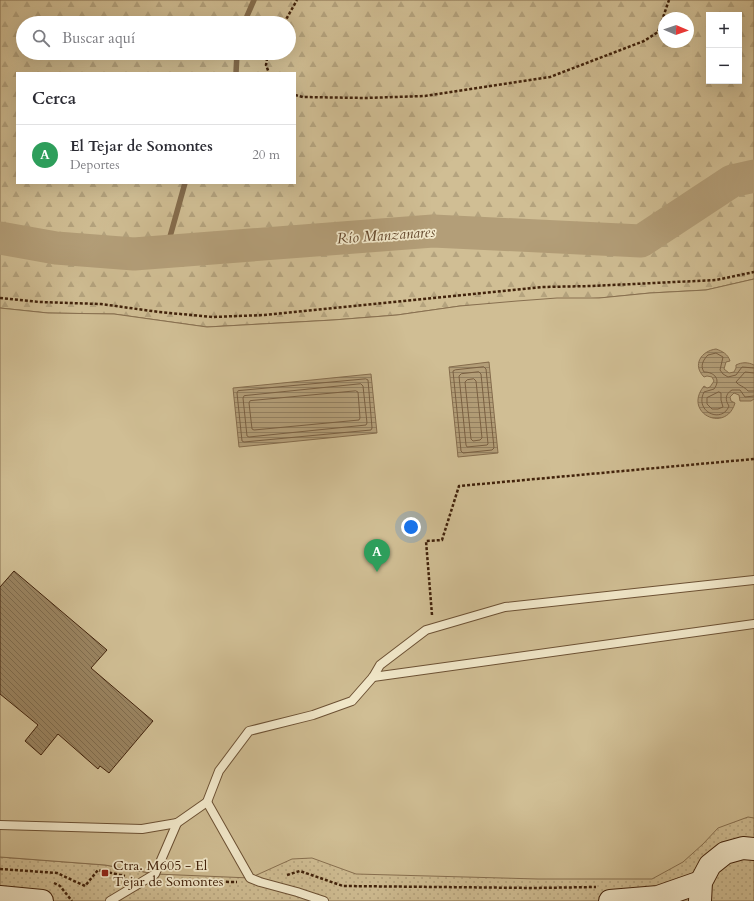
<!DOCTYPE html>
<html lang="es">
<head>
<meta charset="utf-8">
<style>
  :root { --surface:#fff; --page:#f2f2f3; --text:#2b2b33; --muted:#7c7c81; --line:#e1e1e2; --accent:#8f2418 }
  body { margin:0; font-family:Cardo,serif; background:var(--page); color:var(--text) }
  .controls { position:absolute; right:12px; top:12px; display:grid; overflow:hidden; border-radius:0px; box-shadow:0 4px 16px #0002 }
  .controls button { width:36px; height:36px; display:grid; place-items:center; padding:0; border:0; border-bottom:1px solid var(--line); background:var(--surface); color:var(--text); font:20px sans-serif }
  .compass { position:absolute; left:658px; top:12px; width:36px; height:36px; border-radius:50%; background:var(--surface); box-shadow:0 4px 16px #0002; rotate:92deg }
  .you { position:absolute; left:411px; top:527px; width:14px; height:14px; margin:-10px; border:3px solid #fff; border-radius:50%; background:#1a73e8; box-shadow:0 0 0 6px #1a73e833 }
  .badge { display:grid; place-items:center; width:26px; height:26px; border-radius:50%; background:var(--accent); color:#fff; font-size:13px; font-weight:700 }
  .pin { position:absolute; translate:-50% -33px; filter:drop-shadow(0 1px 2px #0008) }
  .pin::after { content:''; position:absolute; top:21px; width:14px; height:12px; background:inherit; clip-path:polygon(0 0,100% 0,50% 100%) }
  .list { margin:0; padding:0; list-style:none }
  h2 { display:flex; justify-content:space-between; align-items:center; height:52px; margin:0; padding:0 16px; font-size:17px }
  h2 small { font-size:13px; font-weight:400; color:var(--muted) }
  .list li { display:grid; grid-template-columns:26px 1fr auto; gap:12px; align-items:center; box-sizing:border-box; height:60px; padding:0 16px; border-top:1px solid var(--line) }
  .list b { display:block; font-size:15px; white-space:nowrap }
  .list p { margin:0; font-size:13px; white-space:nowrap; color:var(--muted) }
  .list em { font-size:13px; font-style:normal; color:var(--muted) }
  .icon { flex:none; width:22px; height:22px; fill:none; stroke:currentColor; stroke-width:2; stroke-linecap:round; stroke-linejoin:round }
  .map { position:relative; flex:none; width:754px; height:901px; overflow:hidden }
  .search { position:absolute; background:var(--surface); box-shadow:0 4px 16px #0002; left:16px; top:16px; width:280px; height:44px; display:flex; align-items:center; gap:10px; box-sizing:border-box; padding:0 14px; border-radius:22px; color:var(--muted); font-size:15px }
  .panel { position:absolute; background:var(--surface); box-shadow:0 4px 16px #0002; left:16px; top:72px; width:280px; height:112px; border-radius:0px }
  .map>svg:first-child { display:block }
  .grass { fill:url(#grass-dots); stroke:#887050 }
  .forest { fill:url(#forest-firs); stroke:#887050; fill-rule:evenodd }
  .pitch { fill:#d0be94; stroke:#887050 }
  .water { fill:url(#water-rules); stroke:#856c4c }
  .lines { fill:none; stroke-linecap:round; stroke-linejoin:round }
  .shore { stroke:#7a6042; stroke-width:1 }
  .stream { stroke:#856c4c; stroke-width:5.5 }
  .river { stroke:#b39e78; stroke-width:33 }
  .building { fill:url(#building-back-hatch); stroke:#41220b }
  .lane-casing { stroke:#6c5134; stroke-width:10 }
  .secondary-casing { stroke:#41220b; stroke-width:24 }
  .path { stroke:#41220b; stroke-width:2.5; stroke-dasharray:3 2; stroke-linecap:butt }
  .lane { stroke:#f3eacc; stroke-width:8 }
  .secondary { stroke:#f3eacc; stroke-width:22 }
  .poi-dot { fill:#8f2418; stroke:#f3eacc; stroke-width:1.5 }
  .labels { text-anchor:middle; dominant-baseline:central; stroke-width:3.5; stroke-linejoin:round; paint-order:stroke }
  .poi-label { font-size:14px; fill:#41220b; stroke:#f3eacc; text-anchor:start }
  .water-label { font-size:15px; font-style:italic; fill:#63472c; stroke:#f3eacc }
</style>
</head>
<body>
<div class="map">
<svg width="754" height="901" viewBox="0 0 754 901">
  <defs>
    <pattern id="grass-dots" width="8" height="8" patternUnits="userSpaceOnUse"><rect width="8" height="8" fill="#d0be94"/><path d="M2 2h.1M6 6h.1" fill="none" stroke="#b4a37e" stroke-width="1.8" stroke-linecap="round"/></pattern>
    <pattern id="forest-firs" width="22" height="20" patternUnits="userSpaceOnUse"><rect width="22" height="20" fill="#d0be94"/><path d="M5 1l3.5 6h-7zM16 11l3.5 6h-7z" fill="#b4a37e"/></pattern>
    <pattern id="water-rules" width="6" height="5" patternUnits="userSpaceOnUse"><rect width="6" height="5" fill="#b39e78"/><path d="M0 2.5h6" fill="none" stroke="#938061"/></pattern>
    <pattern id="building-back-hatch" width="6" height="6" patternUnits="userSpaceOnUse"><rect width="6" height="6" fill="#9a8461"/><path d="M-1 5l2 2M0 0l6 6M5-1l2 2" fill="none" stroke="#7f6c4e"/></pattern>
  </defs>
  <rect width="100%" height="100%" fill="#eddeb0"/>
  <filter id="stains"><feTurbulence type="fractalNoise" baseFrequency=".005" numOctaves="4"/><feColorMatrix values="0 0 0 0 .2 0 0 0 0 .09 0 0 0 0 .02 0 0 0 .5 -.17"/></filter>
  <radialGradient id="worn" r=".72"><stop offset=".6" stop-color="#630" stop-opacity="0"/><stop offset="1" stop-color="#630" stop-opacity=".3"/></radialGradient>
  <path class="grass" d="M754,668V901H0V857L105,865L156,874L228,797Z"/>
  <path class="forest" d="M0,0H754V279L706,290L650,293L600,298L460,306L397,315L333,320L207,327L114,314L48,313L0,308ZM709,15H739V81H709ZM664,18H688V42H664ZM23,23H289V53H23ZM17,73H295V183H17Z"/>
  <path class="pitch" d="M754,279V818L748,817L718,828L703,844L683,862L652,879H538L356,874L312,858L292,859L250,878L156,874L105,865L0,857V308L48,313L114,314L207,327L333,320L397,315L460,306L517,301L557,298H599L650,293L706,290Z"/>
  <g class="water">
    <path d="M716,349C722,351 728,354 730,361L726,362L724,369L729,373L734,372L736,368V365C742,362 748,362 754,365V399L751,401H740L739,395L734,393L730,397L731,401L735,403C726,434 682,413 704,386L707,388L710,387L714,381L712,377L707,376L704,377C692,365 701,351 716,349Z"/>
    <path d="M489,362L498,453L458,457L449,367Z"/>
    <path d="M371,374L377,433L239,447L233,388Z"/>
  </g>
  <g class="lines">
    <g class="shore">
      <path d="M484,367L486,369L494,448L492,450L463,453L461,451L453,371L455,370Z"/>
      <path d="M754,368L742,367L736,375L728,377L723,374L720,370L723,357L716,353L708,355C703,360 700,366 704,372C715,372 721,380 714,389L704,392C694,412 722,424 729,406C725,400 725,394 732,390H740L745,397L754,396"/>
      <path d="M479,372L481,374L488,444L487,445L467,447L466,445L459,376L461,374Z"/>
      <path d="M754,373L745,372L736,382C738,385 745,387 748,391H754"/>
      <path d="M366,379L368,380L372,428L371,430L244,442L242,441L237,393L238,391Z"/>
      <path d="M474,379L476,381L482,438L480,440L473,441L471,439L465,382L467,380Z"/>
      <path d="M361,384L363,386L367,423L366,425L249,437L247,436L243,398L244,396Z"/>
      <path d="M356,391L358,392L360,418L359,420L254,430L252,429L249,403L250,401Z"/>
      <path d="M719,392L721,393V400L723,407L718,409H712L707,404V398Z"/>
    </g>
    <g class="stream">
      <path d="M244,23L254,0"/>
      <path d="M236,73L237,53"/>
      <path d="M166,251L185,183"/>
    </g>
    <path class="river" d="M0,238L56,248L134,254L433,231L641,241L732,181L754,176"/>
  </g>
  <path class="building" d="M14,571L107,650L91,668L153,721L109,773L100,766L98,769L58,734L41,755L25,741L38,725L0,694V587Z"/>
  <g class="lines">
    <g class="lane-casing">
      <g id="lane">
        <path d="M373,677L754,624"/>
        <path d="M207,802L250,878L260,882L297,892L324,901"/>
        <path d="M0,825L142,829L177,823L207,802L219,771L249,731L313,715L352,701L373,677L380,665L426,630L505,607L754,580"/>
        <path d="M110,901L155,874L177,823"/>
      </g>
    </g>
    <g class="secondary-casing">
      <g id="secondary">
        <path d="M0,897L42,901"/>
        <path d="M610,901L658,897L701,882"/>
        <path d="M700,901L701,882L710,865L725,853L743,848L754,849"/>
      </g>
    </g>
    <g class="path">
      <path d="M284,23L297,0"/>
      <path d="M268,53L266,65L269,73"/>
      <path d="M295,95L303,97L366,98L425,96L550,77L644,41L658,32L669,0"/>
      <path d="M0,298L39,302L101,304L159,312L213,317L264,315L542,287L592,286L716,280L754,272"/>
      <path d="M432,615L426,541L442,540L459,486L754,459"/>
      <path d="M0,869L57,873L85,886L98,870L125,876"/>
      <path d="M287,875L300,871L343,886L534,888L596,887"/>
      <path d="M166,881L237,882"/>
      <path d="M54,883L60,886L72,901"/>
    </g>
    <use href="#lane" class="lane"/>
    <use href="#secondary" class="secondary"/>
  </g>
  <rect class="poi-dot" x="101" y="869" width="8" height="8" rx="2"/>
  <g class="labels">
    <g class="poi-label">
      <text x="113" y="865">Ctra. M605 - El<tspan x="113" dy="16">Tejar de Somontes</tspan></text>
    </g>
    <g class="water-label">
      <text transform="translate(386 235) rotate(-4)">Río Manzanares</text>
    </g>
  </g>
  <rect width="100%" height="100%" filter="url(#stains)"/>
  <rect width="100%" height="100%" fill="url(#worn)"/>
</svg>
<div class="controls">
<button>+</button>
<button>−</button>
</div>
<svg class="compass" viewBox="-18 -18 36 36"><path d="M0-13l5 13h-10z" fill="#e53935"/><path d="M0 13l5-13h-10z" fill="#7c7c81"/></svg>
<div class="you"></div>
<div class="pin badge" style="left:377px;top:572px;background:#2e9e5b">A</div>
<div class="search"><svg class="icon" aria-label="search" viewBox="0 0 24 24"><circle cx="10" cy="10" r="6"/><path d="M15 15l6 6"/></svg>Buscar aquí</div>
<section class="panel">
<h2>Cerca<small></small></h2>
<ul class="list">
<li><span class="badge" style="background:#2e9e5b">A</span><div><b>El Tejar de Somontes</b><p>Deportes</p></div><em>20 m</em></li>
</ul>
</section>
</div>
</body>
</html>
